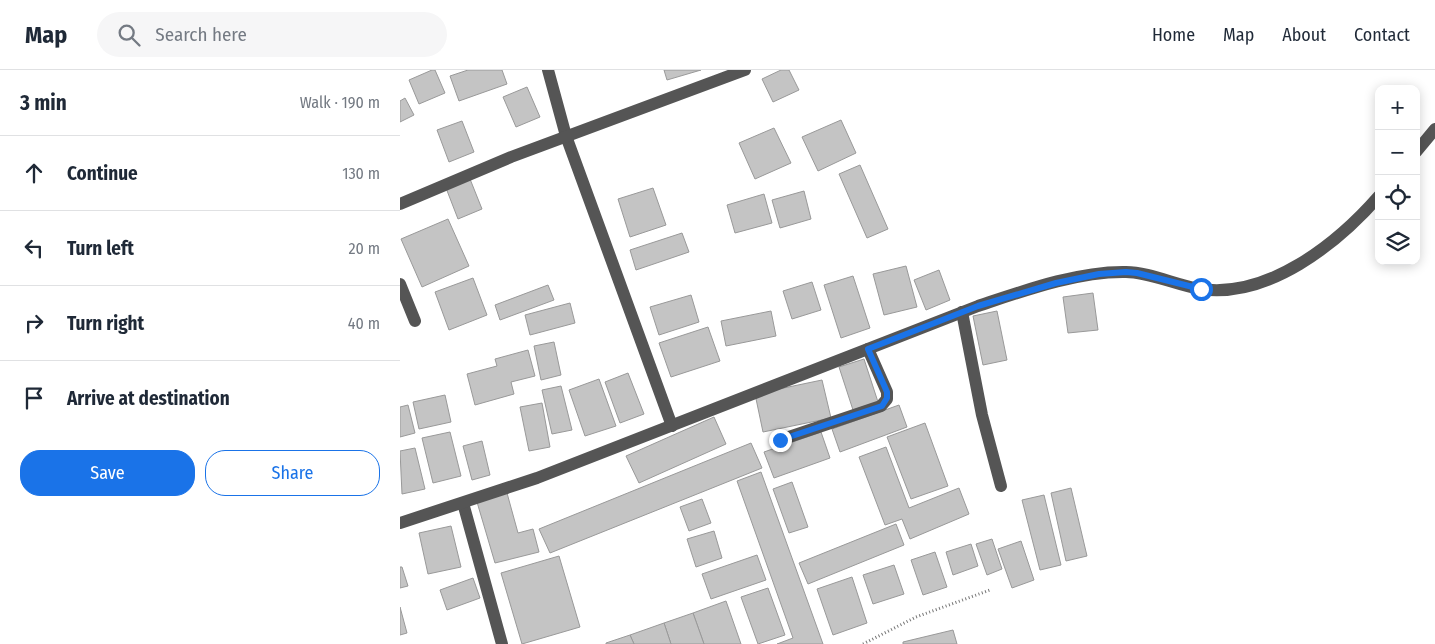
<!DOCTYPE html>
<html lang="en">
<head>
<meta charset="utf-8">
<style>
  :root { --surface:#fff; --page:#f6f6f7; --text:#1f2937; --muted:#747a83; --line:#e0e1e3; --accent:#1a73e8 }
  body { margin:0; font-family:"Fira Sans Condensed",sans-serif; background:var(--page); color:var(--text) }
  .controls { position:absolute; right:15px; top:15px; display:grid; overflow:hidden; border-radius:10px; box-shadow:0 2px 12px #0003 }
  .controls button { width:45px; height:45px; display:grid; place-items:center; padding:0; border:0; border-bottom:1px solid var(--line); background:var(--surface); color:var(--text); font:25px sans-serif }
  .stop { position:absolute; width:15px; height:15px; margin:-11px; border:4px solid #1a73e8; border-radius:50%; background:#fff }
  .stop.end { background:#1a73e8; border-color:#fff; box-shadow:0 1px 5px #0008 }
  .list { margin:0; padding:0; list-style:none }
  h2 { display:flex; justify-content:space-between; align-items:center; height:65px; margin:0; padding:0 20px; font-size:21px }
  h2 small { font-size:16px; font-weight:400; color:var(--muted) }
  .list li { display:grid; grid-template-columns:32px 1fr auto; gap:15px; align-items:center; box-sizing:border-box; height:75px; padding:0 20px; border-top:1px solid var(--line) }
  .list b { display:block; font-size:19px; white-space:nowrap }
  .list em { font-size:16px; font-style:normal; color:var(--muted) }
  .actions { display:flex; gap:10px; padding:15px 20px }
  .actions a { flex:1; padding:11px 0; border:1px solid var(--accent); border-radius:20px; text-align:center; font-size:18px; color:var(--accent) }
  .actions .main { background:var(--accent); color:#fff }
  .icon { flex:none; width:28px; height:28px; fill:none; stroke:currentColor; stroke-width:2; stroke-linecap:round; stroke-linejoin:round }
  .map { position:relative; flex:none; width:1035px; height:574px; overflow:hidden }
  header { display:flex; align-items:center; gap:30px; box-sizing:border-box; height:70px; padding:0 25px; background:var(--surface); border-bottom:1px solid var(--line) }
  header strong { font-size:24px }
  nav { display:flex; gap:28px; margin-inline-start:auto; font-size:18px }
  .search { width:350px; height:45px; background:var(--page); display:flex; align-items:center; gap:12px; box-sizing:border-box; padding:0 18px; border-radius:28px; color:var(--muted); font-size:19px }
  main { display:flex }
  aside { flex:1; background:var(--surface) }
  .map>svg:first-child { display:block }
  .building { fill:#c4c4c4; stroke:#999 }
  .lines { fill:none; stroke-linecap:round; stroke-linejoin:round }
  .path { stroke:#777; stroke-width:3; stroke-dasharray:1 2.5; stroke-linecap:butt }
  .minor { stroke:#555; stroke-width:12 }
  .route { stroke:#1a73e8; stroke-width:6 }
</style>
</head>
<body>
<header>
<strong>Map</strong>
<div class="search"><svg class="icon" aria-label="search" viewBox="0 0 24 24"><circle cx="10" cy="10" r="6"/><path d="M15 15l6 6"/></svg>Search here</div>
<nav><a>Home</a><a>Map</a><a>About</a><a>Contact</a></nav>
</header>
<main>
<aside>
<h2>3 min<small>Walk · 190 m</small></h2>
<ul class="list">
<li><svg class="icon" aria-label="ahead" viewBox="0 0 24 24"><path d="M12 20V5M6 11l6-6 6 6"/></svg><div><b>Continue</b></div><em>130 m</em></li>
<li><svg class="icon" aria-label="left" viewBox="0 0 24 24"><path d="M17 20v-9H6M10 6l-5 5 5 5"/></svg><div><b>Turn left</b></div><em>20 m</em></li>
<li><svg class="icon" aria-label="right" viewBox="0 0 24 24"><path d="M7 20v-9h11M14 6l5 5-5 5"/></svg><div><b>Turn right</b></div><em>40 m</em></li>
<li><svg class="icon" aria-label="arrive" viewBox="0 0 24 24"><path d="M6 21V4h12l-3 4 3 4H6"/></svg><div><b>Arrive at destination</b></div></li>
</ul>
<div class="actions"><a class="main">Save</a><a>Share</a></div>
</aside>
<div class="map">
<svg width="1035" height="574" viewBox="0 0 1035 574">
  <rect width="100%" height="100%" fill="#fff"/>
  <g class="building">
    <path d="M32,0H35L45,23L19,34L9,10Z"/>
    <path d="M68,0H102L107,14L59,31L50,6Z"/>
    <path d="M264,0H301L267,10Z"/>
    <path d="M381,0H389L399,20L373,32L362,9Z"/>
    <path d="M127,17L140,47L116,57L103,27Z"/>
    <path d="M5,28L14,45L0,52V31Z"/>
    <path d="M441,50L456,83L418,101L402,67Z"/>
    <path d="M62,51L74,82L49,92L37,60Z"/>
    <path d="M374,58L391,93L355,109L339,73Z"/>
    <path d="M460,95L488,159L467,168L439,104Z"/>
    <path d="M70,109L82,139L58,149L46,118Z"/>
    <path d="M253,118L266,155L230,167L218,129Z"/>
    <path d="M404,121L411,149L380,158L372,130Z"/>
    <path d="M364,124L372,153L335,163L327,135Z"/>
    <path d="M48,149L69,196L22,217L1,169Z"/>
    <path d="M282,163L289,182L236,200L230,180Z"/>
    <path d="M506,196L517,237L484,245L473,204Z"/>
    <path d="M539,200L550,230L526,240L514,210Z"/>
    <path d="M453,206L470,258L441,268L424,215Z"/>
    <path d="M73,208L87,245L49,260L35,222Z"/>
    <path d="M412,212L421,240L392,249L383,221Z"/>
    <path d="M148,215L154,230L100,250L95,235Z"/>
    <path d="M693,223L698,260L668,263L663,227Z"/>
    <path d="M291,225L299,252L259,265L250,237Z"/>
    <path d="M170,233L175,253L130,265L125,245Z"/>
    <path d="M371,241L376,266L326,276L321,251Z"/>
    <path d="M597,241L607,290L583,295L573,246Z"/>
    <path d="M308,257L320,291L271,307L259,273Z"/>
    <path d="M154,272L161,305L141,310L134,276Z"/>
    <path d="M128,280L135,306L111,312L114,324L75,335L67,304L97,296L95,289Z"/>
    <path d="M464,289L478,332L453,340L439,297Z"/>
    <path d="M228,303L244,344L220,353L205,312Z"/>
    <path d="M199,309L216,356L185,366L169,320Z"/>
    <path d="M422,310L431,348L363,362L355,324Z"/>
    <path d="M161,316L172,360L152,364L142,320Z"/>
    <path d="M45,325L51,352L19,359L13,332Z"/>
    <path d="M142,333L150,377L129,381L120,337Z"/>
    <path d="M8,335L15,363L0,367V337Z"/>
    <path d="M499,335L507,357L440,382L432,359Z"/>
    <path d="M314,347L326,374L239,413L226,386Z"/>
    <path d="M525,353L548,416L511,429L487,367Z"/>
    <path d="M50,362L61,406L33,413L22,368Z"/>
    <path d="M421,362L430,388L374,408L364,382Z"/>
    <path d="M82,371L90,405L72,410L63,376Z"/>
    <path d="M351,373L362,398L150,483L139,459Z"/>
    <path d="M486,377L509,438L559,418L569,444L510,469L502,449L485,455L459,387Z"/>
    <path d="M15,378L25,419L2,424L0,381Z"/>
    <path d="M361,402L423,574H377L393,568L337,411Z"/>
    <path d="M392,412L408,457L389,463L373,419Z"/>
    <path d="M671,418L687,486L666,491L651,423Z"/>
    <path d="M107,423L118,463L133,459L139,482L95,493L77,432Z"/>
    <path d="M644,425L661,495L640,500L622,430Z"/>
    <path d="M302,429L311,453L289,461L280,437Z"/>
    <path d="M496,454L504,475L408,514L399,493Z"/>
    <path d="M51,456L61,497L28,504L19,463Z"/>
    <path d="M314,461L322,488L296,497L287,469Z"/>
    <path d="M592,469L602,499L587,505L576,474Z"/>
    <path d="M621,471L634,510L612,518L598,479Z"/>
    <path d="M571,474L578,496L553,505L546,482Z"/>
    <path d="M535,482L547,517L523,525L511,490Z"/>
    <path d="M357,485L366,510L311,529L302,504Z"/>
    <path d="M159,486L180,557L122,574L101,503Z"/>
    <path d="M494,495L504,524L473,534L463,505Z"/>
    <path d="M0,497H2L8,516L0,518Z"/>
    <path d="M452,507L467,553L433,565L417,519Z"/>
    <path d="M73,508L80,528L47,540L40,520Z"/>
    <path d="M368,518L385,565L358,574L341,527Z"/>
    <path d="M326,531L341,574H304L293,543Z"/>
    <path d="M0,537L7,563L0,565Z"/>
    <path d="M293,543L304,574H271L264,553Z"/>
    <path d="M264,553L271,574H234L230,565Z"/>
    <path d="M553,560L557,574H503V572Z"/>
    <path d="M230,565L234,574H206V573Z"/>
  </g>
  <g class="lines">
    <path class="path" d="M463,574L516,547L590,520"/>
    <g class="minor">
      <path d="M148,0L166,66L272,356"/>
      <path d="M1016,82L1035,59"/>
      <path d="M0,134L111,87L345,0"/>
      <path d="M0,214L15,251"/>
      <path d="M562,242L582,345L601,416"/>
      <path d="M380,370L481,336L487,329V322L468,279"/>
      <path d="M63,433L102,574"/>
      <path d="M0,453L137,408L578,236C623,221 678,201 726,202C749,202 776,215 800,219C868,229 937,174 979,126"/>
    </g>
  </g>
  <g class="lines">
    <path class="route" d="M380,370L482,336L487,328V322L468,279L578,236L656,213L699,204L726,202L737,203L801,219"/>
  </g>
</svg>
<div class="controls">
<button>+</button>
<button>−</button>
<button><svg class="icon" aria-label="locate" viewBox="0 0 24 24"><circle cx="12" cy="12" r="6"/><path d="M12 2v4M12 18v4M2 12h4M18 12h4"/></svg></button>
<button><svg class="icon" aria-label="layers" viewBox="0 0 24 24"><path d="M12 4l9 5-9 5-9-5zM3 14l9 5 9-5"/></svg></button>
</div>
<div class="stop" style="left:801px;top:219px"></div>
<div class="stop end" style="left:380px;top:370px"></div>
</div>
</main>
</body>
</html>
